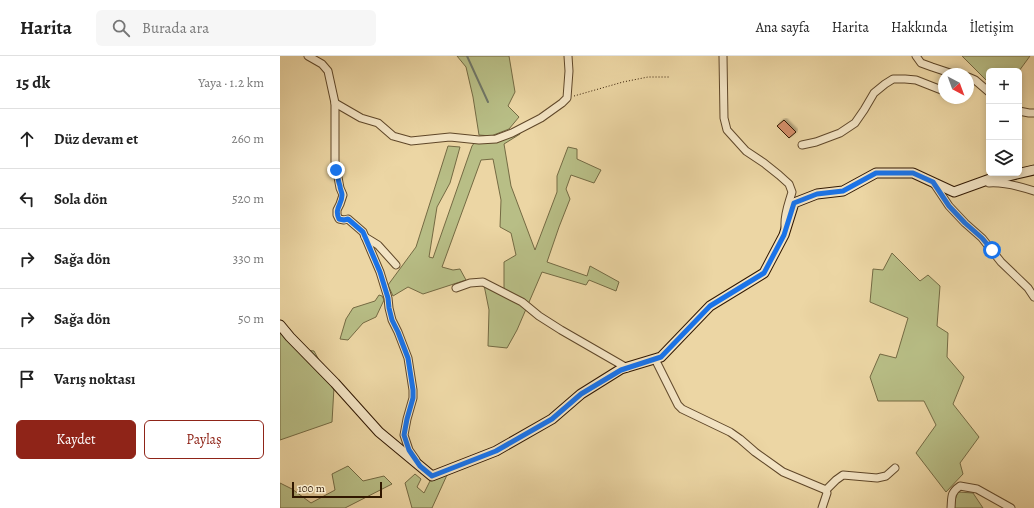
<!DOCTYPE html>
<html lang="tr">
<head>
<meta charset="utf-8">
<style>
  :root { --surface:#fff; --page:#f6f6f6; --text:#222; --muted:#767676; --line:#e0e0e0; --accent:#8f2418 }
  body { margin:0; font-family:Alegreya,serif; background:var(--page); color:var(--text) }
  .controls { position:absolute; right:12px; top:12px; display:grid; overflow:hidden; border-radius:6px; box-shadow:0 2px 6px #0003 }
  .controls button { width:36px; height:36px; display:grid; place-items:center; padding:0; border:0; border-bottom:1px solid var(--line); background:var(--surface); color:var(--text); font:20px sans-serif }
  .compass { position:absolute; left:658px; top:12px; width:36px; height:36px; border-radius:50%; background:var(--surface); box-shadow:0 2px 6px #0003; rotate:139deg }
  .scale { position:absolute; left:12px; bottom:10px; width:90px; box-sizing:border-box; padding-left:4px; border:2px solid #301700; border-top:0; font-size:11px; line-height:14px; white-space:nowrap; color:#301700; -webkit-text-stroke:3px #f3e4c4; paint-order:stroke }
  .stop { position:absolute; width:12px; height:12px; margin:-9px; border:3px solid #1a73e8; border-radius:50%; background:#fff }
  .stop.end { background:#1a73e8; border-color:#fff; box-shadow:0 1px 4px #0008 }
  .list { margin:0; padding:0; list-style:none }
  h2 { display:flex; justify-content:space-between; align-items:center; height:52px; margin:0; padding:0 16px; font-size:17px }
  h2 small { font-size:13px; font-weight:400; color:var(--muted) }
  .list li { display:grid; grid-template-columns:26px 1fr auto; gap:12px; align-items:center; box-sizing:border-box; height:60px; padding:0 16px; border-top:1px solid var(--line) }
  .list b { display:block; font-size:15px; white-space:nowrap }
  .list em { font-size:13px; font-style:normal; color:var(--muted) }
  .actions { display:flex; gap:8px; padding:12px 16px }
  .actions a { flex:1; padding:9px 0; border:1px solid var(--accent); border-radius:6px; text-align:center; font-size:14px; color:var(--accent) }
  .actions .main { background:var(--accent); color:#fff }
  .icon { flex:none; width:22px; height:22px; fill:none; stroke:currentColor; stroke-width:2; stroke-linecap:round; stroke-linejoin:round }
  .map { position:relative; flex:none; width:754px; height:452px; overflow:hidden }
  header { display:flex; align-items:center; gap:24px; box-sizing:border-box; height:56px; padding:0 20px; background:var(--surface); border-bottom:1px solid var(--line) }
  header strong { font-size:19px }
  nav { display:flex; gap:22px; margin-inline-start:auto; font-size:14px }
  .search { width:280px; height:36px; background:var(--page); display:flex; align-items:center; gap:10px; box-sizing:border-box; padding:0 14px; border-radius:6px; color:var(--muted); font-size:15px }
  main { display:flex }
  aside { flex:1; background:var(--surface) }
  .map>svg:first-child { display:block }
  .green { fill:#b8be86; stroke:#746a43 }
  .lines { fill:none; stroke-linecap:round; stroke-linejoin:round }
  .stream { stroke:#707768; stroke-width:2 }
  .building { fill:#d58f6a; stroke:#301700; filter:url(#shadow) }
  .street-casing { stroke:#5f4729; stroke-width:9 }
  .secondary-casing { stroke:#301700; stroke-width:11 }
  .path { stroke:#301700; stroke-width:1; stroke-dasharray:1 2; stroke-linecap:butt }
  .street { stroke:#f3e4c4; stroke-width:7 }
  .secondary { stroke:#f3e4c4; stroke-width:9 }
  .route { stroke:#1a73e8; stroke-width:5 }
</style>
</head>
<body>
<header>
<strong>Harita</strong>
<div class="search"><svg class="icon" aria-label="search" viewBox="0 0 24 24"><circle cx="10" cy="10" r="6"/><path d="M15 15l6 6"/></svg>Burada ara</div>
<nav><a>Ana sayfa</a><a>Harita</a><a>Hakkında</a><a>İletişim</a></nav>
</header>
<main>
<aside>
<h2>15 dk<small>Yaya · 1.2 km</small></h2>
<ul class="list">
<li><svg class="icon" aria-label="ahead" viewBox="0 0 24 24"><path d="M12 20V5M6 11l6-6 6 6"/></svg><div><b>Düz devam et</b></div><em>260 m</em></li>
<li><svg class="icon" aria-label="left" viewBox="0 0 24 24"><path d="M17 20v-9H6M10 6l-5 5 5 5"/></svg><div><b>Sola dön</b></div><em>520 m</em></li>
<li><svg class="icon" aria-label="right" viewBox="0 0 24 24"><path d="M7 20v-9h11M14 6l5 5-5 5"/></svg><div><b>Sağa dön</b></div><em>330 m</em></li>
<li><svg class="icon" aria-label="right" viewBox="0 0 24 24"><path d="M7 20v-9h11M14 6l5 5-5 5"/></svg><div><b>Sağa dön</b></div><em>50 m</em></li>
<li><svg class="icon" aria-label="arrive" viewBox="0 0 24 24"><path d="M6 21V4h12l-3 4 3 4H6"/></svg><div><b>Varış noktası</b></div></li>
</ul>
<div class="actions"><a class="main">Kaydet</a><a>Paylaş</a></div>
</aside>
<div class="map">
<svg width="754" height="452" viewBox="0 0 754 452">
  <defs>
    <filter id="shadow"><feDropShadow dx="2" dy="-2" stdDeviation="1" flood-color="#0004"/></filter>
  </defs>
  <rect width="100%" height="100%" fill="#ecd6a4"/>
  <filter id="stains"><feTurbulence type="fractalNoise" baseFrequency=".005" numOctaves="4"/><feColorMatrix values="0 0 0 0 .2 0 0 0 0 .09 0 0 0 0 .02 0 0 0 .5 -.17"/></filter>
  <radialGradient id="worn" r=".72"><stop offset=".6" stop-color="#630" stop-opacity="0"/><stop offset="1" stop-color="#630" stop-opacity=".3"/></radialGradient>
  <g class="green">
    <path d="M177,0H229L235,36L228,50L239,61L229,73L211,80L199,79L193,41L186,11Z"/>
    <path d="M682,0H750L739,15H709V27Z"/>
    <path d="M240,76V78L224,88L231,130L255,194L277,136V120L288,91L297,93V103L321,114L314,127L291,119L286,133L290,143L279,171L267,206L307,220L310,210L339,226L336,235L309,224L306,229L262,216L237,274L227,292L208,290L209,254L204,229L224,238V206L236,199L231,177L220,171L221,144L213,103L201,104L162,211L173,214L180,213L186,224L143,238L128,231L113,240L108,229L136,191L168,90L180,91L170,127L157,151L149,201L153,202L192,90L195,86Z"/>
    <path d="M612,197L640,225L648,219L660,230L657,270L668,277L667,301L684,321L673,348L699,381L680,407L683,418L666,436L636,397L656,369L644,345H598L590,321L600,298L616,302L628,262L590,246L593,213L603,214Z"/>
    <path d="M99,239L102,240L104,244L96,261L83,267L68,284L60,283L66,263L73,252L95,245Z"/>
    <path d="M0,275L17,293L34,295L54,331L52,366L0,384Z"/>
    <path d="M68,410L83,425L104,420L112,428L65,452H0V427L12,433L31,447L55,434L52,418Z"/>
    <path d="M135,418L141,423L137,431L144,437L151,423L167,419L152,452H132L125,427Z"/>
    <path d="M678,436L693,437L703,452H674L675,444Z"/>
  </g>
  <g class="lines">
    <path class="stream" d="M187,0L208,46"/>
  </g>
  <path class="building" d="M504,64L516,76L509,82L497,70Z"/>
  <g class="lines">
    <g class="street-casing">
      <g id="street">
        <path d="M28,0L42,8L48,15L55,47V105L60,132L63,139L60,148L57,154V159L59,163L64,164L68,163L83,176L100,216L108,242L109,252L112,264L118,276L128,302L133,334V342L127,363L124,379L129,394L136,404"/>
        <path d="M443,0L444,62L447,74L466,95L484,107L499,119L509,128L512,136C509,147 504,158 505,171"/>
        <path d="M636,0L641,7L652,11L673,18"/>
        <path d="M688,21L695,24L709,36"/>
        <path d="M55,47L81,62L98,67L113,80L131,85L170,81L199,84L216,83L232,77L261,62L282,47L287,42L289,15L288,0"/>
        <path d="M739,55L749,57H754"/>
        <path d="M522,89L536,86L560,77L575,67L584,54L594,37L605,28L613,23H625L636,24L664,35"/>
        <path d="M653,126L669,150L685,167L702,182L721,206L748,232L754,241"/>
        <path d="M709,127C724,126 739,130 754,135"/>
        <path d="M85,181L98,189L116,209"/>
        <path d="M176,232L190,227L203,226L242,246L259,260L281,274L347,312"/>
        <path d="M375,303L398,349L402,353L450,376L460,383L475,396L503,416L546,434L547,437L542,452"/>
        <path d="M546,434L556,424L563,419L597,422L606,420L615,412"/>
        <path d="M671,452C672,441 670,437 680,430L697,433L731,452"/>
      </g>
    </g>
    <g class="secondary-casing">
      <path id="secondary" d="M0,269L10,281L55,327L99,376L152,420L216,395L272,363L301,338L341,313L381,301L430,250L484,217L504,179L514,147L537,138L563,135L596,117H633L674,136L710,123L724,121L754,114"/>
    </g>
    <path class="path" d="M294,40L343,26L368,21H389"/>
    <use href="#street" class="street"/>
    <use href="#secondary" class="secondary"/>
  </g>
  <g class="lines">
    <path class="route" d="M56,114C58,120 58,125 60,130C60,133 62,136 62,139C62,149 54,152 59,163L64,164L68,163L83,176L100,216L108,242L109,252L112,264L118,276L128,302L133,334V342L127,363L124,379L129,394L140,410L152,420L216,395L272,363L301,338L341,314L381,301L430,250L484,217L504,179L514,147L537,138L563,135L596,117H633L653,126L669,150L685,167L702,182L712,194"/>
  </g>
  <rect width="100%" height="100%" filter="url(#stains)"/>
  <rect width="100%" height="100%" fill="url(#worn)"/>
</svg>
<div class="controls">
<button>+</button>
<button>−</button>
<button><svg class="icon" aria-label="layers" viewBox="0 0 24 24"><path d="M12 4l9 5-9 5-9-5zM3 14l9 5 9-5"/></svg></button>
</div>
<svg class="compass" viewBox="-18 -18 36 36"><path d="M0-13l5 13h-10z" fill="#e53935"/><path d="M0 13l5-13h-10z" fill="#767676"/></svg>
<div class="scale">100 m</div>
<div class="stop" style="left:712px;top:194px"></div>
<div class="stop end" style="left:56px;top:114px"></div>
</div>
</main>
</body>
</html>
